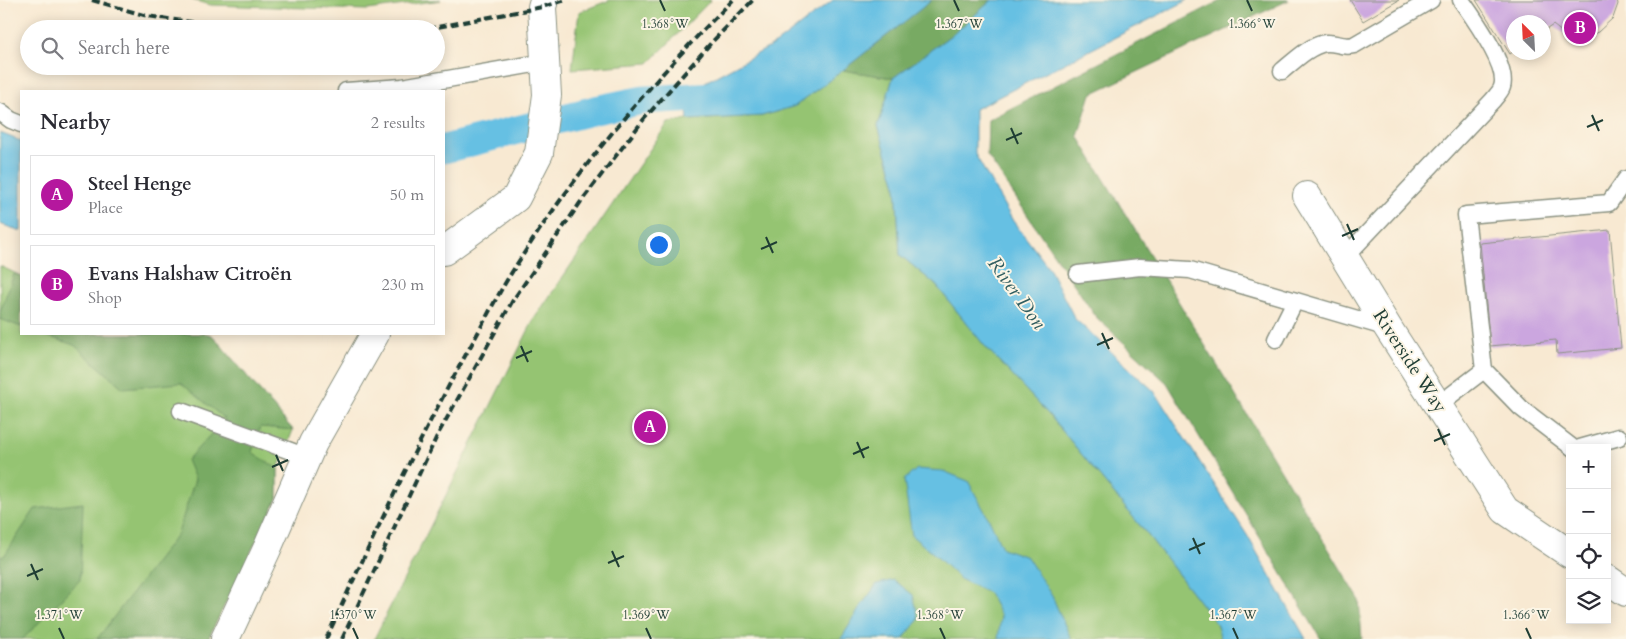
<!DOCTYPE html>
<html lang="en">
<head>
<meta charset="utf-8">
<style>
  :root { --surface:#fff; --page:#f2f2f3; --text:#2b2b33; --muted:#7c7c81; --line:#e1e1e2; --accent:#b5179e }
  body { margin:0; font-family:Cardo,serif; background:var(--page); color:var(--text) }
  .controls { position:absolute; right:15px; bottom:15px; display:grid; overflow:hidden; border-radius:0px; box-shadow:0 2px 12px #0003 }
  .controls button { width:45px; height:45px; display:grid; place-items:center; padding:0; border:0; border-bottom:1px solid var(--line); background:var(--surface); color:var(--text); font:25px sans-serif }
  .compass { position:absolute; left:1506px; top:15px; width:45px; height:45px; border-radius:50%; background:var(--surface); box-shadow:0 2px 12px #0003; rotate:336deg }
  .you { position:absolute; left:658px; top:244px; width:18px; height:18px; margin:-12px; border:4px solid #fff; border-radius:50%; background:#1a73e8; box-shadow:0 0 0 8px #1a73e833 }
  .badge { display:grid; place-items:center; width:32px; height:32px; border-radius:50%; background:var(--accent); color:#fff; font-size:16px; font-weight:700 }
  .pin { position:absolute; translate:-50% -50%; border:2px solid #fff; box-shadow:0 1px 5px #0006 }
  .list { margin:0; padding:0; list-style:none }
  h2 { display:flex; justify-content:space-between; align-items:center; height:65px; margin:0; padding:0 20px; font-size:21px }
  h2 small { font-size:16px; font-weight:400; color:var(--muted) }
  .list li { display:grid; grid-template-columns:32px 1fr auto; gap:15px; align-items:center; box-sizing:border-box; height:80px; margin:0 10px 10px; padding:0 10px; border:1px solid var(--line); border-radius:0px }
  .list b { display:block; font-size:19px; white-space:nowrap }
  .list p { margin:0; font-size:16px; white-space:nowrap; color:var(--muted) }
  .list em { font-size:16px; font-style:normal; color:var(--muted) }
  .icon { flex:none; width:28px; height:28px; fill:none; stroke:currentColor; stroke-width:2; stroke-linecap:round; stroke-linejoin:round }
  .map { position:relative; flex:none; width:1626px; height:639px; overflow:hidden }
  .search { position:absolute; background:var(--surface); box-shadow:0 2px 12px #0003; left:20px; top:20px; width:425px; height:55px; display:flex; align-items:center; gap:12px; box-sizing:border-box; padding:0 18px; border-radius:28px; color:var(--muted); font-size:19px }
  .panel { position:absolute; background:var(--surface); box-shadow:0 2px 12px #0003; left:20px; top:90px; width:425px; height:245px; border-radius:0px }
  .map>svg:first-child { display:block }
  .green { fill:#95c472; stroke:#5a8053 }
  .forest { fill:#78aa64; stroke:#4c744c }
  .water { fill:#66c0e3; stroke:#427e8c }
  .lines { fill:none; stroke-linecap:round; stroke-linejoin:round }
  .canal { stroke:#66c0e3; stroke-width:29 }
  .building { fill:#cba6df }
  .lane-casing { stroke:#8c9383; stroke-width:19 }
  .street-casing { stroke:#8c9383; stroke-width:30 }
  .lane { stroke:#fff; stroke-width:16 }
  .street { stroke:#fff; stroke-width:28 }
  .rail { stroke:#1f3d34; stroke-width:4; stroke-dasharray:8 4; stroke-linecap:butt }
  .ticks { fill:none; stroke:#1f3d34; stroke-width:2 }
  .labels { text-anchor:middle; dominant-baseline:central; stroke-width:4; stroke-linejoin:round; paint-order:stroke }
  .street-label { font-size:19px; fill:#1f3d34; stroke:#fcf5e5 }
  .water-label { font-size:20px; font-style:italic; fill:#315e60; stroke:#fcf5e5 }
  .ticks-label { font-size:12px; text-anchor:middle; fill:#1f3d34; stroke:#fcf5e5; stroke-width:4; stroke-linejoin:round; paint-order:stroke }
</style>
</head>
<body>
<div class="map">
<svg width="1626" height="639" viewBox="0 0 1626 639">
  <rect width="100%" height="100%" fill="#fcf5e5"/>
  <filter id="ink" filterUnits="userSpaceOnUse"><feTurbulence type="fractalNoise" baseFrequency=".02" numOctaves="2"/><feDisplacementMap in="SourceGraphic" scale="10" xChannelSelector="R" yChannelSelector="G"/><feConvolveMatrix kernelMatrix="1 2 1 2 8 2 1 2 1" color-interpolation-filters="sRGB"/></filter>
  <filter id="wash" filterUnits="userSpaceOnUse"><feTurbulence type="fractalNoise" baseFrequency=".0096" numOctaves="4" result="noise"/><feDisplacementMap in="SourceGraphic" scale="20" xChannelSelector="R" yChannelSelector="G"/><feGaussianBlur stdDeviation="1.12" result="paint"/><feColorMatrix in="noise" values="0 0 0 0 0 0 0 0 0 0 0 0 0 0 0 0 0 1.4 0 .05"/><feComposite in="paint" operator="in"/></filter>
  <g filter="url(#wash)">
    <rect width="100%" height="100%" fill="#f8e9d2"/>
    <g class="green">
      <path d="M192,0H441L368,10L211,5Z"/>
      <path d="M610,0H711L649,63L572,69L579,12Z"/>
      <path d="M843,70L893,78L878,126L896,185L900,255L936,285L984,345L1051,417L1147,534L1216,623L1221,639H374L534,319L668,123L688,120L762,116L795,106Z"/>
      <path d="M0,266L21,276V334H208L213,336L293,430L278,469V497L208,639H0Z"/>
    </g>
    <g class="forest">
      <path d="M932,0H992L958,30L893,78L843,70Z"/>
      <path d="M1222,0H1289L1091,94L1078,136L1359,599L1362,639H1321L1167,383L1096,317L987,155L988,120Z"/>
      <path d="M14,274L21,276V327L0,319V312Z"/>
      <path d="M41,334H208L213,336L293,430L260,427L252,452L278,469V497L208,639H97L178,533L195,479L187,460L225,419L181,383L123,388L74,345Z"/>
      <path d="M83,503L80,580L23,639H0V557L4,556L35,509Z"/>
    </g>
    <g class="water">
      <path d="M833,0H932L843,70L795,106L762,116L688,120L685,93L777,43Z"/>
      <path d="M992,0H1188L975,109V154L1013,221L1049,268L1075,319L1154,391L1247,535L1306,639H1221L1216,623L1147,534L1051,417L984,345L936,285L900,255L896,185L878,126L893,78L958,30Z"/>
      <path d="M0,133L21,141V231L0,224Z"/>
      <path d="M917,469L943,471L968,481L991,523L1002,548L1027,557L1052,596L1071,639H998L1001,616L989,593L960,579L934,554L912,536L904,480Z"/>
      <path d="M894,580L913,595L919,619L903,639H841L861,606L877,584Z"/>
    </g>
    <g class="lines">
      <path class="canal" d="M444,149L595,110L644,100L715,96L725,94"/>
    </g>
    <g id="blocks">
      <g class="building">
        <path d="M1350,0H1399L1363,21Z"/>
        <path d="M1476,0H1617L1618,4L1613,18L1598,32L1584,37L1575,38L1563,33L1553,25L1544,31V22H1514V51L1510,54Z"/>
        <path d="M1610,230L1621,348L1557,354L1556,340L1490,346L1480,243Z"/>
      </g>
    </g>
  </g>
  <g filter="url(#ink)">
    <use href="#blocks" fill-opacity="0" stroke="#8c9383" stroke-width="1"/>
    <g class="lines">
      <g class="lane-casing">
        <g id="lane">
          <path d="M1282,71C1294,61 1310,45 1326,43C1337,42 1341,48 1354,45L1431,0"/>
          <path d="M346,91L402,87L545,62"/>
          <path d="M0,112L11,120L21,124"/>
          <path d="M1345,257L1493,100C1496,96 1501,91 1502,87C1509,67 1473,17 1461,0"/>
          <path d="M1078,274L1140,267L1190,270L1388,328"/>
          <path d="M1276,339L1295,301"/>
          <path d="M1484,370L1521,408L1573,448"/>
          <path d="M1438,405L1484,370L1466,215L1609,203L1626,179"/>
          <path d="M181,411L307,457"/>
          <path d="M1580,448L1619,437"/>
        </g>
      </g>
      <g class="street-casing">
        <g id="street">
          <path d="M1307,196L1388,328L1505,510L1570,554"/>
          <path d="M444,251L516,198L539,153L547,95L542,7L544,0"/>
          <path d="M1607,579L1626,592"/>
          <path d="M225,639L267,549L313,443L375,334"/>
        </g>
      </g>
      <use href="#lane" class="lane"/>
      <use href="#street" class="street"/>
      <g class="rail">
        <path d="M92,0L147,16L241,29"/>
        <path d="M427,29L542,7L566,0"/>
        <path d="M326,639C373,538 419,437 474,340C485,320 495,300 507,280C570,178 648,84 733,0"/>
        <path d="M342,639L437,436L513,300L580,203L644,119L711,43L753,0"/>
      </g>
    </g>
  </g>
  <path class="ticks" d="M660,0L665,11M954,0L959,11M1247,0L1252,11M1592,115L1599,131M1587,127L1603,120M1011,128L1018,144M1006,140L1022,133M1347,224L1354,240M1342,236L1358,229M766,237L773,253M761,249L777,242M1102,333L1109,349M1097,345L1113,338M521,346L528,362M516,358L532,351M1438,429L1445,445M1434,441L1450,434M857,442L864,458M853,454L869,447M276,455L283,471M272,467L288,460M1193,538L1200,554M1189,550L1205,543M612,551L619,567M608,563L624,556M31,564L38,580M27,576L43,569M59,628L64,639M353,628L358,639M646,628L651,639M940,628L945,639M1233,628L1238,639M1526,628L1531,639"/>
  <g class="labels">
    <g class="street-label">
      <text transform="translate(1410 361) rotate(57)">Riverside Way</text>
    </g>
    <g class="water-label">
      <text transform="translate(1017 293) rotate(54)">River Don</text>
    </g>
  </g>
  <g class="ticks-label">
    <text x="665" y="28">1.368°W</text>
    <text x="959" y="28">1.367°W</text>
    <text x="1252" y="28">1.366°W</text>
    <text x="59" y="619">1.371°W</text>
    <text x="353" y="619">1.370°W</text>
    <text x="646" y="619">1.369°W</text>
    <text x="940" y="619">1.368°W</text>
    <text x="1233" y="619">1.367°W</text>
    <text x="1526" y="619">1.366°W</text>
  </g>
</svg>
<div class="controls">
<button>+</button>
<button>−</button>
<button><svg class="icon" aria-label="locate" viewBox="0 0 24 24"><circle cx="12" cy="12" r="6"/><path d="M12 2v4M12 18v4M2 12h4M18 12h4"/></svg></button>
<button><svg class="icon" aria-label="layers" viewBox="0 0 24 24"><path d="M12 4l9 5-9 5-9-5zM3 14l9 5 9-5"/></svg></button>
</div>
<svg class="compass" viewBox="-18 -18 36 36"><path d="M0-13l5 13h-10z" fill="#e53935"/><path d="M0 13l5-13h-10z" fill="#7c7c81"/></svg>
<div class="you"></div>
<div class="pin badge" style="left:650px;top:427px">A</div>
<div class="pin badge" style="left:1580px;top:28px">B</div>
<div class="search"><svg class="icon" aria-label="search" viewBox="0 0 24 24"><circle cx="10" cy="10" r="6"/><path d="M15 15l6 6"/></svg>Search here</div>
<section class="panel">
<h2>Nearby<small>2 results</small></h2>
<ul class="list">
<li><span class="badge">A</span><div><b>Steel Henge</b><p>Place</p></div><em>50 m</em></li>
<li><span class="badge">B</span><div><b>Evans Halshaw Citroën</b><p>Shop</p></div><em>230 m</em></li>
</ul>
</section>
</div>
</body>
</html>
